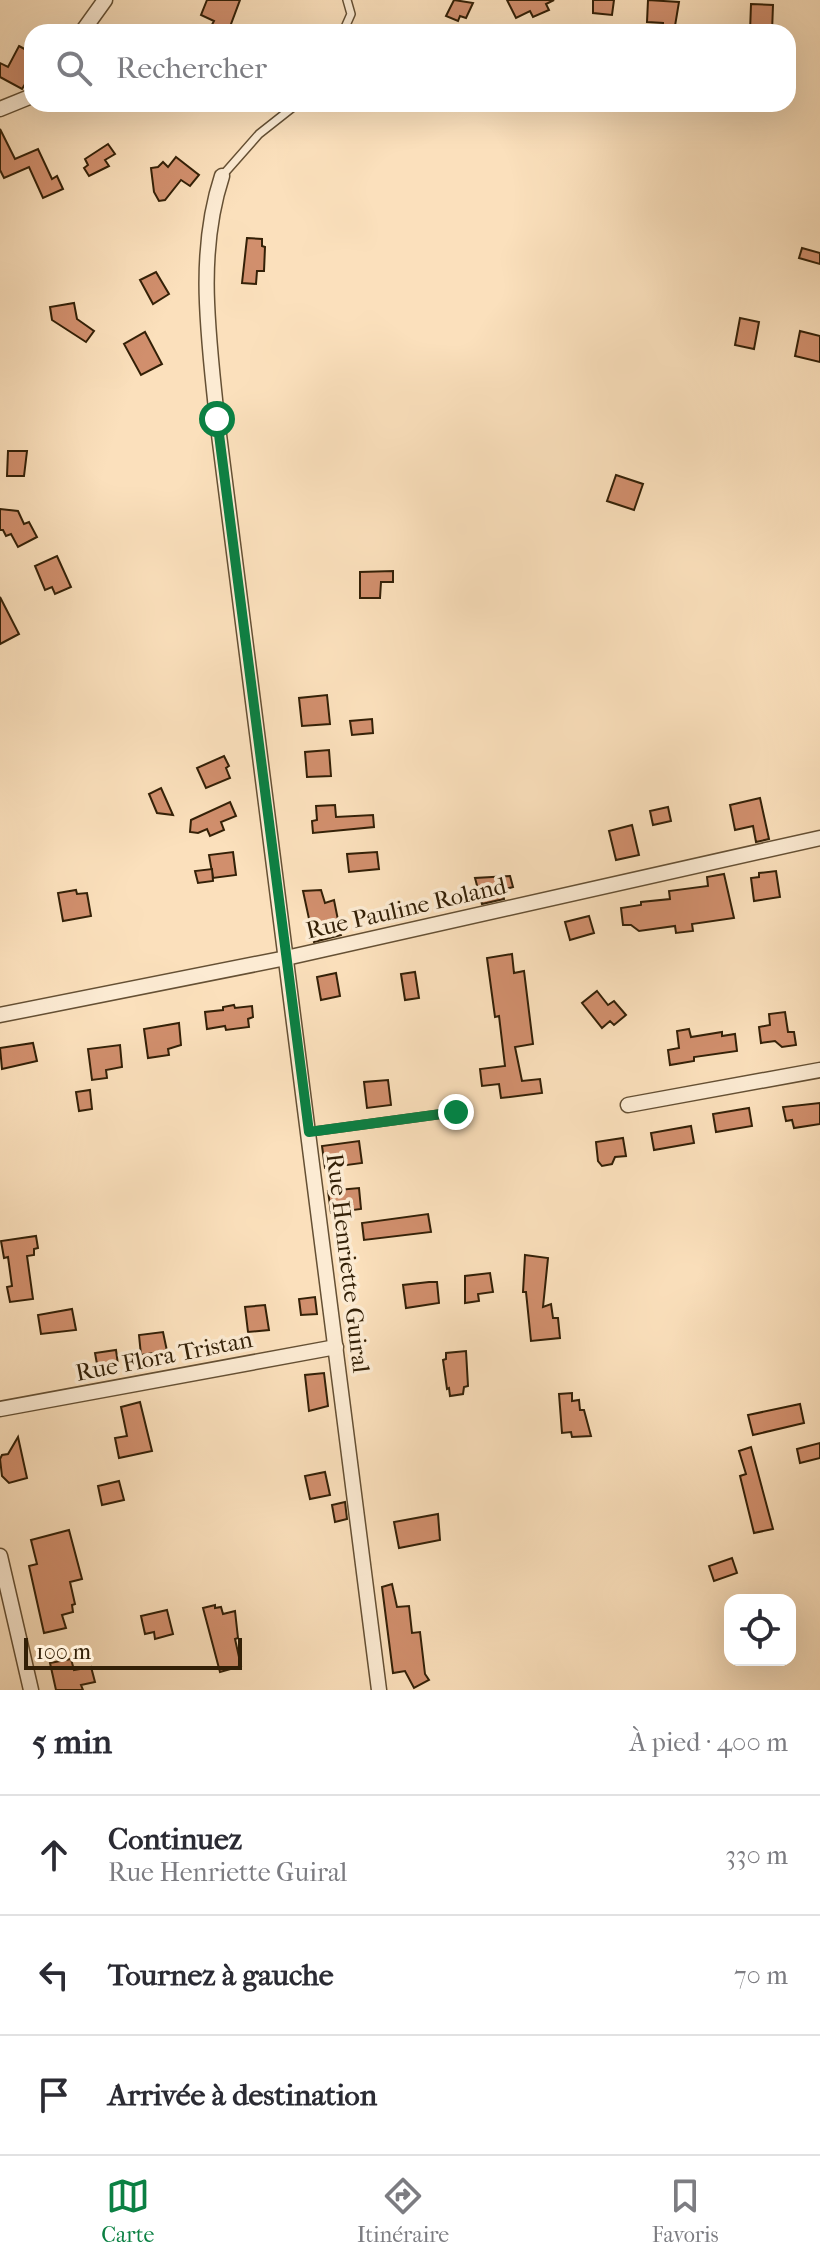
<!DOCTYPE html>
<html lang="fr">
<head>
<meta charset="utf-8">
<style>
  :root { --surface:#fff; --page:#f7f7f7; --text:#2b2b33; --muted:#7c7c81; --line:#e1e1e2; --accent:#0b8043 }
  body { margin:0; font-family:"IM FELL French Canon",serif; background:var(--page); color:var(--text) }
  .controls { position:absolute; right:24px; bottom:24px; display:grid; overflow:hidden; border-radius:16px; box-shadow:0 8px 32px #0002 }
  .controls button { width:72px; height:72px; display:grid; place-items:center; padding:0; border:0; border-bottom:2px solid var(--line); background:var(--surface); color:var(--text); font:40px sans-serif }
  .scale { position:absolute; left:24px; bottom:20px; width:218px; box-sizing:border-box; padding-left:8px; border:4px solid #332007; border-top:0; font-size:22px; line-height:28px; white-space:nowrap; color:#332007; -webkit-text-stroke:6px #fcebd3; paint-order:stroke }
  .stop { position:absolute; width:24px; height:24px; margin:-18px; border:6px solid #0b8043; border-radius:50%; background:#fff }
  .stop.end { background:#0b8043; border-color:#fff; box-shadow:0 2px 8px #0008 }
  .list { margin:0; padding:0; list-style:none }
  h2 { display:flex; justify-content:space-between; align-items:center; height:104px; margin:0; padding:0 32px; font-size:34px }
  h2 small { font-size:26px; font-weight:400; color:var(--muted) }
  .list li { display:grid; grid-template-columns:52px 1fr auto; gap:24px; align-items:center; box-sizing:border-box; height:120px; padding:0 32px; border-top:2px solid var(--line) }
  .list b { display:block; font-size:30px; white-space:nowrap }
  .list p { margin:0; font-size:26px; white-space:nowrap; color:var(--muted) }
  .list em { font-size:26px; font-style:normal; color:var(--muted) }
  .icon { flex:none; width:44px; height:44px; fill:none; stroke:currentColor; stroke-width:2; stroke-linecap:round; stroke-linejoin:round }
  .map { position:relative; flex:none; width:820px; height:1690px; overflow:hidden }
  .search { position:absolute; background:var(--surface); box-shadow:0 8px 32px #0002; left:24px; right:24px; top:24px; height:88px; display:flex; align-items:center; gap:20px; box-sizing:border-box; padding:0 28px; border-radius:24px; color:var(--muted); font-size:30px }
  .sheet { height:464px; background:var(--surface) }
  nav { display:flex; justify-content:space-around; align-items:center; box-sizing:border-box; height:112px; border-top:2px solid var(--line); background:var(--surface); font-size:22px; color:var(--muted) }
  nav a { display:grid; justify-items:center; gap:4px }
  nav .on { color:var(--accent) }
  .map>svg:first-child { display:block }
  .building { fill:#d18f6d; stroke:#332007; stroke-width:2 }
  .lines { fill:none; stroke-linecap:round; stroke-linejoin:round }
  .service-casing { stroke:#655034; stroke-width:10 }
  .minor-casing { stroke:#655034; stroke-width:17 }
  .service { stroke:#fcebd3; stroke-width:7 }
  .minor { stroke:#fcebd3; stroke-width:14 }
  .route { stroke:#0b8043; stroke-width:10 }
  .labels { text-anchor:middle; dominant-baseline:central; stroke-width:7; stroke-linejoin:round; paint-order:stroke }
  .street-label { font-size:24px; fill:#332007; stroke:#fcebd3 }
</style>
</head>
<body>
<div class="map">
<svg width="820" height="1690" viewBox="0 0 820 1690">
  <rect width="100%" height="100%" fill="#fbe0bc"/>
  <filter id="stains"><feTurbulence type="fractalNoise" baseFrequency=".0025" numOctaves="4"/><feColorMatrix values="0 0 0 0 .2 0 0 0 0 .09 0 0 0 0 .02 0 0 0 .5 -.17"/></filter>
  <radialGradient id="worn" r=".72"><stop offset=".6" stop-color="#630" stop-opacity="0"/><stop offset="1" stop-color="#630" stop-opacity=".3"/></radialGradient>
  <g class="building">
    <path d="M207,0H240L228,32H208L214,21L201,15Z"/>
    <path d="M454,0L473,3L466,18L460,16L458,21L446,16Z"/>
    <path d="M507,0H554L546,4L549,10L533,17L530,11L516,18Z"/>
    <path d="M593,0H614L612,15L593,13Z"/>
    <path d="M648,0L679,2L674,32L663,31V23L647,22Z"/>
    <path d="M751,4L773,5L772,32H750Z"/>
    <path d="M19,46L32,53V73L22,89L0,77V63L8,67Z"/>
    <path d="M0,129L15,159L38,149L52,179L57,176L63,189L43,198L29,167L4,178L0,170Z"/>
    <path d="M108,144L115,154L105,160L109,166L89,176L84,168L88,165L85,159Z"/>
    <path d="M176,157L199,175L190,186L181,180L165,200L159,201L154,192L151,168L158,167L163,162L168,167Z"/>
    <path d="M247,238L262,239V246L265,247L264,271H257L256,284L242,283Z"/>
    <path d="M802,248L820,253V264L799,258Z"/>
    <path d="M156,272L169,294L153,304L140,280Z"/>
    <path d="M74,303L77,319L94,331L86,342L52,320L50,307Z"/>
    <path d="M740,318L759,322L754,349L735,345Z"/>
    <path d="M800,331L820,336V362L795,356Z"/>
    <path d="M145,332L162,364L141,375L124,344Z"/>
    <path d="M8,451H27L24,476H7Z"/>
    <path d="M616,475L643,484L634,510L607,501Z"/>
    <path d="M0,509L18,511L24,524L29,522L37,537L18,547L11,534L6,536L3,530H0Z"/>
    <path d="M57,556L71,587L55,594L52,587L45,590L35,566Z"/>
    <path d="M393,571V582H381L380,598H360V572Z"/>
    <path d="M0,597L19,634L0,644Z"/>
    <path d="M327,695L330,724L302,726L299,698Z"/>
    <path d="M372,719L373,733L352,735L350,721Z"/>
    <path d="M329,750L331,776L307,777L305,752Z"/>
    <path d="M224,756L229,766L226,768L230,778L206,788L197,768Z"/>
    <path d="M161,788L173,815L157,813L149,794Z"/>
    <path d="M760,798L769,839L756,842L753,826L735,830L730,805Z"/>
    <path d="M230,802L236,816L221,822L224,830L210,836L207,829L198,833L190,832L191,820Z"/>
    <path d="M335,805L336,817L373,815L374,827L313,833L312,821L317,820L316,806Z"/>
    <path d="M668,807L671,821L653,825L650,811Z"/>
    <path d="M632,825L639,855L616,860L609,831Z"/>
    <path d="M233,852L236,875L213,878L209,855Z"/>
    <path d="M377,852L379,869L349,872L347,854Z"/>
    <path d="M212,869L213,881L198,883L195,871Z"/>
    <path d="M776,871L780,897L754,901L751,878L759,877V873Z"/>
    <path d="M724,874L734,918L692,924L693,931L676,933L675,926L639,931L631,925H623L621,908L641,905V902L670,899L669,891L708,886L707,877Z"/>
    <path d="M510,876L513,887L502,890L504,899L482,904L475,878Z"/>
    <path d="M76,890L77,894L87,893L91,916L63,921L58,893Z"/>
    <path d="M321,890L325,903L334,900L341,935L314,942L303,891Z"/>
    <path d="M589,916L594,933L570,940L565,922Z"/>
    <path d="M512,954L514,973L524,971L533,1044L515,1047L522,1081L540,1079L542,1093L501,1098L499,1084L482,1086L480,1069L505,1066L499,1016L495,1017L487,958Z"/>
    <path d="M415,972L419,998L405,1000L401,974Z"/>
    <path d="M336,973L340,996L321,1000L317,977Z"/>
    <path d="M597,991L608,1005L614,1001L626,1015L614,1025L610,1021L602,1028L582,1003Z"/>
    <path d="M234,1005L235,1008L252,1006L253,1017L248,1019L249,1027L226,1030L225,1026L207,1029L205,1012L223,1010V1007Z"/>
    <path d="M785,1012L788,1032H794L796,1045L782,1047L775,1041L761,1043L759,1027L770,1025L769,1014Z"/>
    <path d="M179,1023L181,1045L168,1049L169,1055L148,1058L144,1029Z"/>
    <path d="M689,1029L691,1037L722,1032V1036L735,1034L737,1051L694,1057V1061L670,1065L668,1050L679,1048L677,1031Z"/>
    <path d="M33,1043L37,1061L2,1069L0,1048Z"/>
    <path d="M120,1045L122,1067L106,1070L107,1078L92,1080L88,1049Z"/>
    <path d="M388,1080L391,1105L367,1108L364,1082Z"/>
    <path d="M90,1090L92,1109L79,1111L76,1092Z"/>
    <path d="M820,1103V1124L794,1128L792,1120L786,1121L783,1107Z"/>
    <path d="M749,1108L752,1126L716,1132L713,1114Z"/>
    <path d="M691,1126L694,1143L654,1150L651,1133Z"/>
    <path d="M623,1138L626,1156L615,1157L612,1164L602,1166L598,1161L596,1142Z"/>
    <path d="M359,1141L362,1163L325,1168L322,1146Z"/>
    <path d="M359,1188L361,1209L331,1213L328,1191Z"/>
    <path d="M428,1214L431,1232L364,1240L362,1223Z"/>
    <path d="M36,1236L38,1248L34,1249V1255L27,1256L33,1299L10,1302L7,1287L12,1286L8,1257L4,1258L1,1241Z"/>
    <path d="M525,1255L548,1258L543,1307L551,1304L553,1318H558L560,1338L531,1341L526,1292H523Z"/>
    <path d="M490,1273L493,1292L478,1294L479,1301L465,1303V1276Z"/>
    <path d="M429,1282H437L439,1303L406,1308L403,1285Z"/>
    <path d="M315,1297L317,1314L301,1315L299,1299Z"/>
    <path d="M265,1305L269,1330L248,1332L245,1307Z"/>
    <path d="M72,1309L76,1330L41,1334L38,1315Z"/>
    <path d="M163,1332L167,1351L141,1355L139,1335Z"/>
    <path d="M116,1350L119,1372L99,1375L95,1353Z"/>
    <path d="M466,1351L468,1386L464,1387L463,1394L450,1396L449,1388L447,1389L443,1360L446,1359V1353Z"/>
    <path d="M324,1373L328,1406L309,1411L305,1375Z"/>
    <path d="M572,1393V1401L579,1400L580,1410H584L591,1436L572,1437L571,1432L562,1433L559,1394Z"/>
    <path d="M140,1402L152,1451L119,1458L115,1438L127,1436L121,1407Z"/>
    <path d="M800,1404L804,1423L753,1435L748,1415Z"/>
    <path d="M18,1437L27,1478L9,1483L2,1476L0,1459L2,1455L8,1454Z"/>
    <path d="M820,1443V1458L800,1463L797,1449Z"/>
    <path d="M751,1447L773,1529L754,1533L740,1476L746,1474L739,1451Z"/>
    <path d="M325,1472L330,1495L310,1499L305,1476Z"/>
    <path d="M119,1481L124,1500L102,1505L98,1486Z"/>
    <path d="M345,1502L347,1519L335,1522L332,1505Z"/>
    <path d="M438,1514L440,1540L399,1548L394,1522Z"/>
    <path d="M69,1530L82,1579L70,1582L75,1604L72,1605L73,1612L62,1615L66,1628L44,1633L29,1566L37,1564L31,1540Z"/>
    <path d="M732,1558L737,1573L714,1581L709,1566Z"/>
    <path d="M392,1584L397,1607L409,1606L412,1633L420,1632L425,1674L429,1680L414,1688L405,1671L393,1673L382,1587Z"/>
    <path d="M215,1605V1608L221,1607L223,1614L235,1611L238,1638L235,1639L241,1666L220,1672L203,1608Z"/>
    <path d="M167,1610L173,1634L155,1639L154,1632L145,1634L141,1616Z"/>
    <path d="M71,1659L74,1670L91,1667L95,1682L81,1685L83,1690H56L50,1663Z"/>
  </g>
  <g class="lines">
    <g class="service-casing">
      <g id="service">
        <path d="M343,32L351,14L347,0"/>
        <path d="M222,176L259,134L297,104"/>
        <path d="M309,1132L456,1112"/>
      </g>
    </g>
    <g class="minor-casing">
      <g id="minor">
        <path d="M82,32L105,0"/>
        <path d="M0,109L32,96"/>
        <path d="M222,176C196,255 209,338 217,419L379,1690"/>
        <path d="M0,1015L286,958L820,838"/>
        <path d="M628,1105L820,1070"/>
        <path d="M0,1409L336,1347"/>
        <path d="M0,1556L31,1690"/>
      </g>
    </g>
    <use href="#service" class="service"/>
    <use href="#minor" class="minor"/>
  </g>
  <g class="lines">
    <path class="route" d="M217,419L309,1132L456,1112"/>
  </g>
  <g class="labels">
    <g class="street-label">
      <text transform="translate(406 908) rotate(-13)">Rue Pauline Roland</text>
      <text transform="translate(348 1263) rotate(83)">Rue Henriette Guiral</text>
      <text transform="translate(164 1356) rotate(-11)">Rue Flora Tristan</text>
    </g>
  </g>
  <rect width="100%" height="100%" filter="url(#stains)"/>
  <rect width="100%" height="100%" fill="url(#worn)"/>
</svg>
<div class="controls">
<button><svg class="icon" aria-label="locate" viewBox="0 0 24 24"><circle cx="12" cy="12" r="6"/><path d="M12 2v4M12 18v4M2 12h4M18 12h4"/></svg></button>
</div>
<div class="scale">100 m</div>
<div class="stop" style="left:217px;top:419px"></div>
<div class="stop end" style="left:456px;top:1112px"></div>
<div class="search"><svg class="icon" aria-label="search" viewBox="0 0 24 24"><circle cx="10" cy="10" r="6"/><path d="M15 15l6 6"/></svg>Rechercher</div>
</div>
<section class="sheet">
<h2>5 min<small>À pied · 400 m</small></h2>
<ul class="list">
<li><svg class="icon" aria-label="ahead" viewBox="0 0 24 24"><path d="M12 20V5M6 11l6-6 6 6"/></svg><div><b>Continuez</b><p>Rue Henriette Guiral</p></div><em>330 m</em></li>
<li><svg class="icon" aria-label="left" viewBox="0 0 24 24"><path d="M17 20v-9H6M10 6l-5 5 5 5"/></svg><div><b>Tournez à gauche</b></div><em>70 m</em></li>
<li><svg class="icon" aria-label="arrive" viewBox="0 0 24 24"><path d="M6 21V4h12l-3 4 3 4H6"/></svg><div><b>Arrivée à destination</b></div></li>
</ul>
</section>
<nav>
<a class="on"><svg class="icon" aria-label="map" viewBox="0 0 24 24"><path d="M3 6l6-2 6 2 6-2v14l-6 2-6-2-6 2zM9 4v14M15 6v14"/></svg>Carte</a>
<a><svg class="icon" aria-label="directions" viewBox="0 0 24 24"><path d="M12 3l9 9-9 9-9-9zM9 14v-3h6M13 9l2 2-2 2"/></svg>Itinéraire</a>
<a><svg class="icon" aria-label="saved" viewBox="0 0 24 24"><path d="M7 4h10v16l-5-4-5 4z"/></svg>Favoris</a>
</nav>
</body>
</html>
